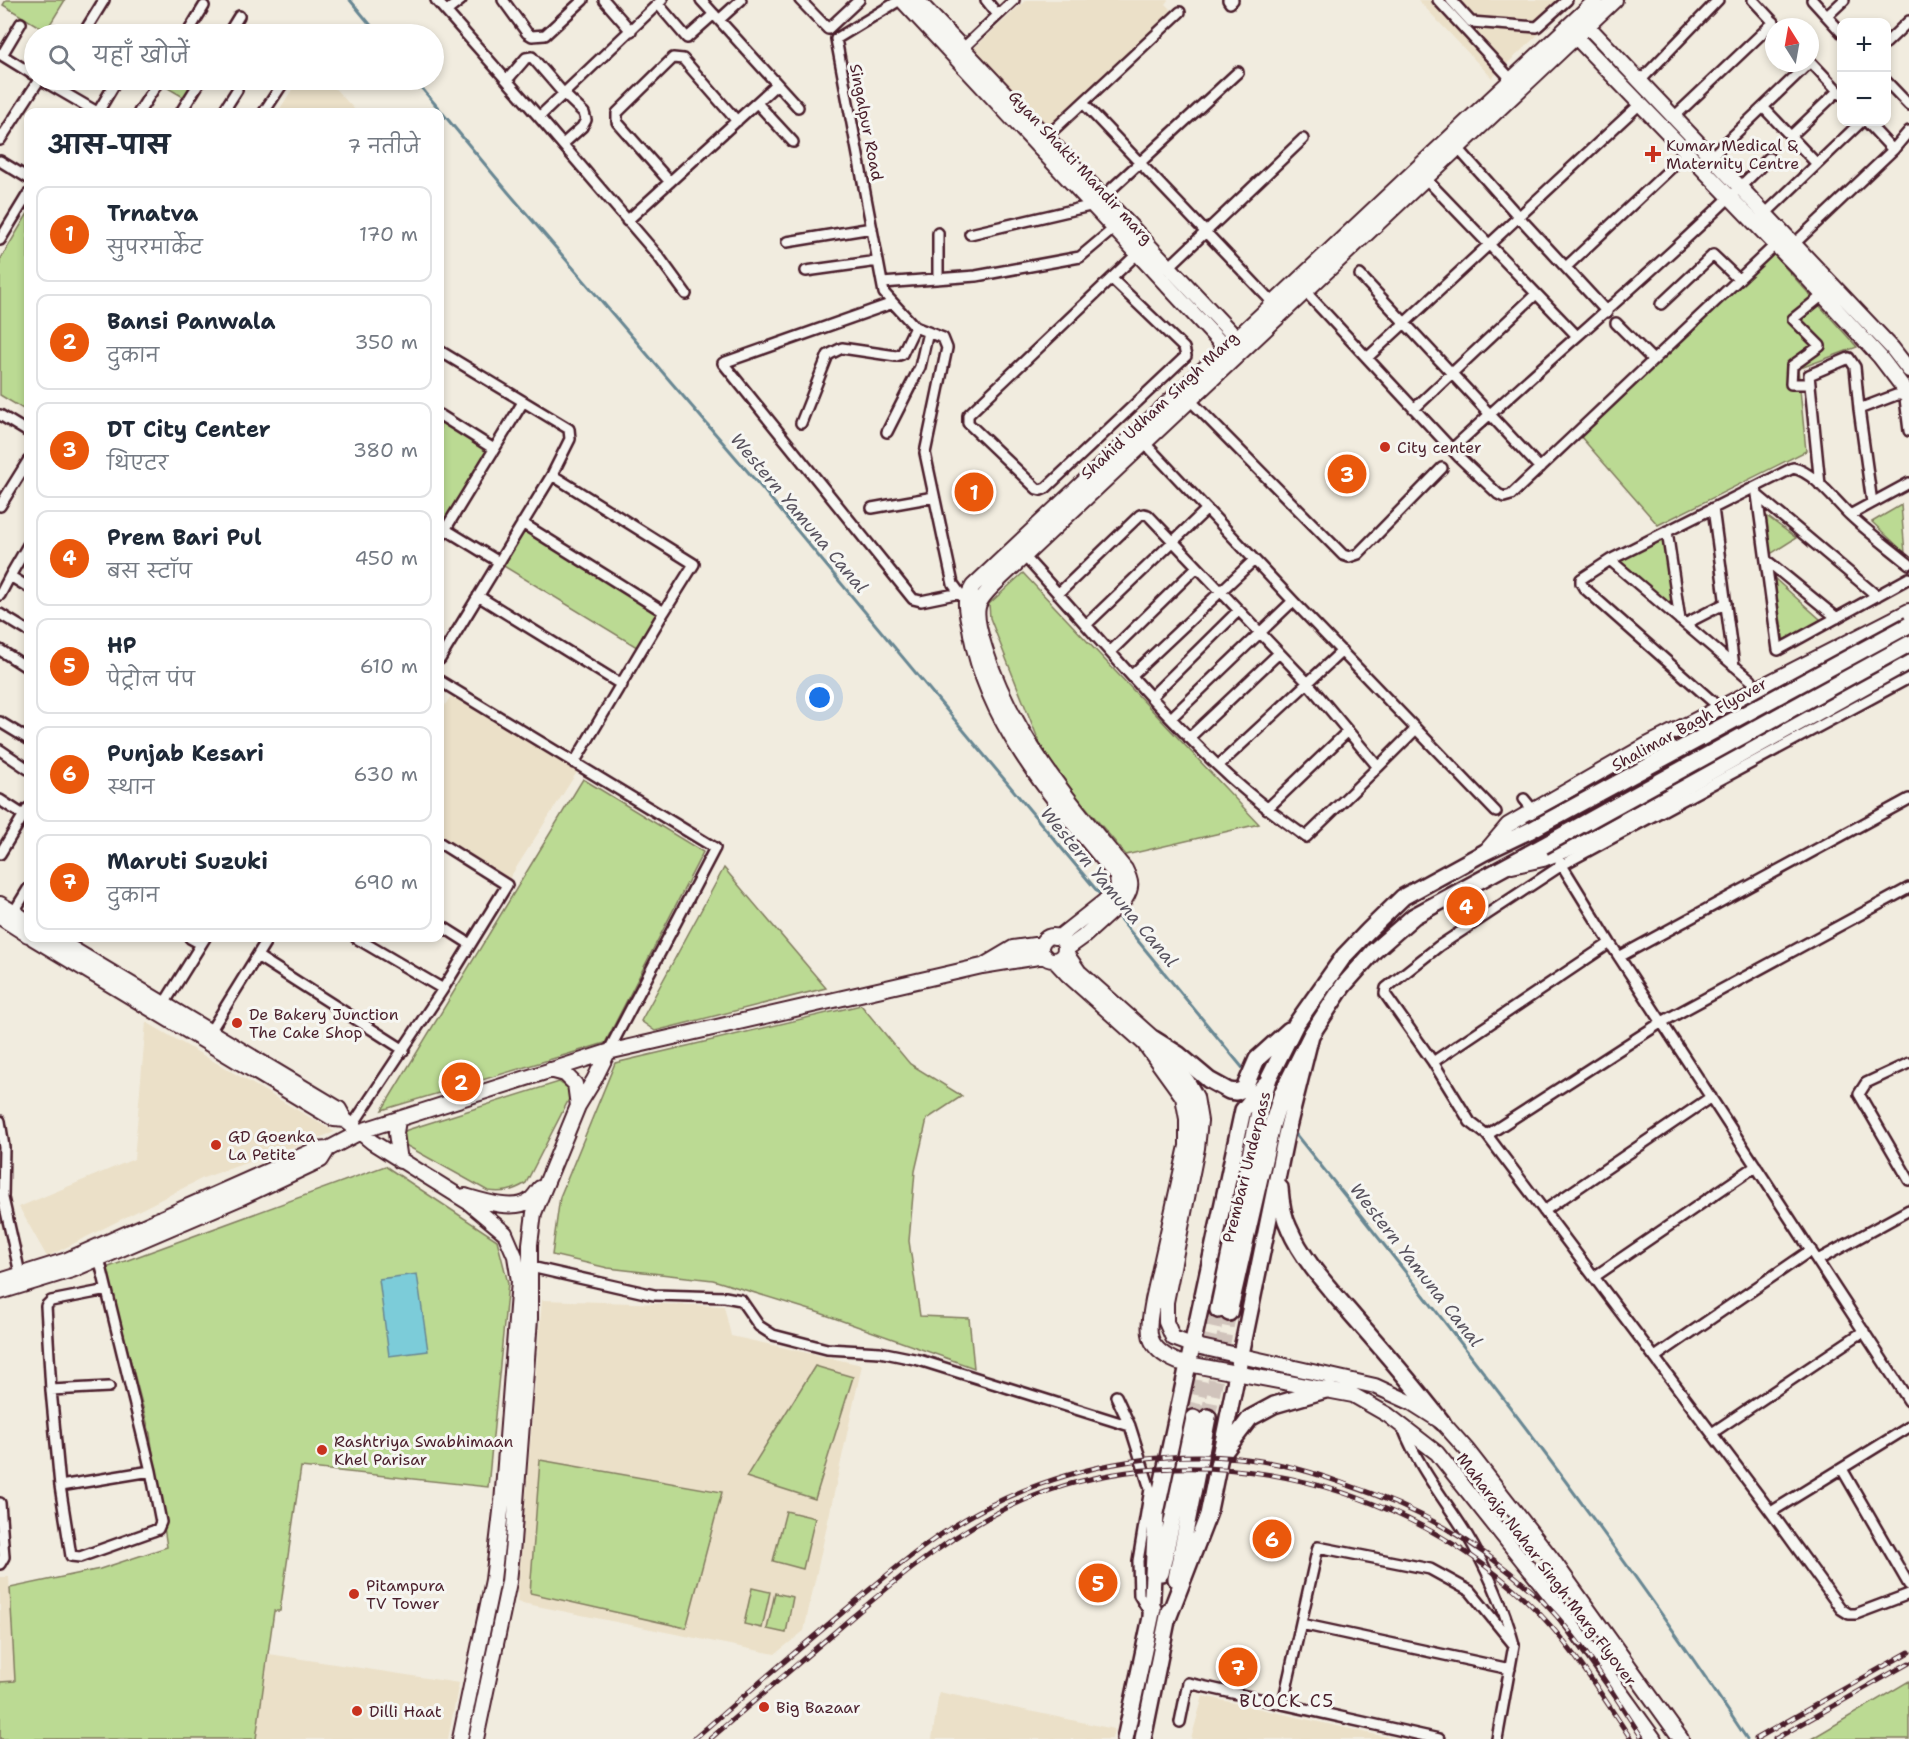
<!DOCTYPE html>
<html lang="hi">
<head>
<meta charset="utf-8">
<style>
	body { margin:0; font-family:"Shantell Sans","Playpen Sans Deva",sans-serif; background:#f6f6f7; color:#1f2937 }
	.controls { position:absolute; right:18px; top:18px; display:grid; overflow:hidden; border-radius:12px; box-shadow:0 3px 9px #0003 }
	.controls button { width:54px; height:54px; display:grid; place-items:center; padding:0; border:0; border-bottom:2px solid #e0e1e3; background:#fff; color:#1f2937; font:30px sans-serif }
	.compass { position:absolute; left:1765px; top:18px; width:54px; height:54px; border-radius:50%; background:#fff; box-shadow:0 3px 9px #0003; rotate:349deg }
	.you { position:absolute; left:820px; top:698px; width:21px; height:21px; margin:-15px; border:4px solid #fff; border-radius:50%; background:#1a73e8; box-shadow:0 0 0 9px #1a73e833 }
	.badge { display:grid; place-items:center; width:39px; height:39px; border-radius:50%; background:#ea580c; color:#fff; font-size:20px; font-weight:700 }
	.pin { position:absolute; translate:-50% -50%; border:3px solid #fff; box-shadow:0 2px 6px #0006 }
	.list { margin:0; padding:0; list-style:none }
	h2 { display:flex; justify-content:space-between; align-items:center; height:78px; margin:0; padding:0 24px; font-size:26px }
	h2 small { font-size:20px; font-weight:400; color:#747a83 }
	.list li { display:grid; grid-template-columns:39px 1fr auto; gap:18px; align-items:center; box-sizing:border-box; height:96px; margin:0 12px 12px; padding:0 12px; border:2px solid #e0e1e3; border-radius:12px }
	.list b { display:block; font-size:22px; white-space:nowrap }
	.list p { margin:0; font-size:20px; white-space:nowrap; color:#747a83 }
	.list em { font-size:20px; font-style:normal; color:#747a83 }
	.icon { flex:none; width:33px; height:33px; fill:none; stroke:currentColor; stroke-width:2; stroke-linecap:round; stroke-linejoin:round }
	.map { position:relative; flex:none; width:1909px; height:1739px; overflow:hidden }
	.search { position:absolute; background:#fff; box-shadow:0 3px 9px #0003; left:24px; top:24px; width:420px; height:66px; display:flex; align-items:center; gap:15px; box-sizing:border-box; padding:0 21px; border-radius:33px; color:#747a83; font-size:22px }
	.panel { position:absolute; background:#fff; box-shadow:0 3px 9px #0003; left:24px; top:108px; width:420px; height:834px; border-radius:12px }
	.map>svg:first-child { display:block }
	.built { fill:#ebe0c8 }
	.green { fill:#bbda93; stroke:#827c5f; stroke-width:1.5 }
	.water { fill:#7cccd9; stroke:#688793; stroke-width:1.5 }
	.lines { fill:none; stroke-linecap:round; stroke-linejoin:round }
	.stream { stroke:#688793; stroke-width:3 }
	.primary-tunnel { stroke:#d0c3bb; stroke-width:15; stroke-dasharray:15 8; stroke-linecap:butt }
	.street-casing { stroke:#4a1f2b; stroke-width:14 }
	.secondary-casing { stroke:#4a1f2b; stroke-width:18 }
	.primary-casing { stroke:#4a1f2b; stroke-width:20 }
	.street { stroke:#f6f6f2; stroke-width:9 }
	.secondary { stroke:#f6f6f2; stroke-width:14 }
	.primary { stroke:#f6f6f2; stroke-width:15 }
	.rail-casing { stroke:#4a1f2b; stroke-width:5 }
	.rail { stroke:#f6f6f2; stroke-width:3; stroke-dasharray:9; stroke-linecap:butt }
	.primary-bridge-casing { stroke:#4a1f2b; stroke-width:20; stroke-linecap:butt }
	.primary-bridge { stroke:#f6f6f2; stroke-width:15 }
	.poi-dot { fill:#c8321e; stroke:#f6f6f2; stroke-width:2 }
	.labels { text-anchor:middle; stroke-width:6; stroke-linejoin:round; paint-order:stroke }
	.street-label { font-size:16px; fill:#4a1f2b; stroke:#f6f6f2 }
	.poi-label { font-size:16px; fill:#4a1f2b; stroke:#f6f6f2; text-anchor:start }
	.water-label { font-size:18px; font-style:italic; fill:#59535f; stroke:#f6f6f2 }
	.neighbourhood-label { font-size:18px; letter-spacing:1.5px; fill:#4a1f2b; stroke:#f6f6f2 }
</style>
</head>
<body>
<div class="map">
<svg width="1909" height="1739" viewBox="0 0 1909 1739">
	<rect width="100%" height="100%" fill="#f1ecdf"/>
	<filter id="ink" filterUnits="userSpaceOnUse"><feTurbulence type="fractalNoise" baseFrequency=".0167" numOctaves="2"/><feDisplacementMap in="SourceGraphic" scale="12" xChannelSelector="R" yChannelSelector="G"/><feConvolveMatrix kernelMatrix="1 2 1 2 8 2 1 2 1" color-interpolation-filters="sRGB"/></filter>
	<g filter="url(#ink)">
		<path class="built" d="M 1026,0 L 1168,0 L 1165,4 L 1173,12 L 1046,130 L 971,51 Z
			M 1418,0 L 1575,0 L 1492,78 Z
			M 298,80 L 327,80 L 357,112 L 278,112 Z
			M 452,694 L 577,772 L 509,879 L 440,835 L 440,713 Z
			M 146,1022 L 335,1132 L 203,1178 L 47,1257 L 19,1207 L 134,1159 Z
			M 542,1300 L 724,1306 L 731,1336 L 862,1365 L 804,1631 L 775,1654 L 517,1602 Z
			M 0,1577 L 9,1577 L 15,1681 L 0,1682 Z
			M 269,1654 L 459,1683 L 448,1739 L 256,1739 Z
			M 939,1692 L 1114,1729 L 1112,1739 L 932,1739 Z
			M 1203,1696 L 1395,1739 L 1191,1739 Z"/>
		<path class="green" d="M 6,0 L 65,0 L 46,31 L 3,5 Z
			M 154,80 L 196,80 L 185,98 Z
			M 28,213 L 28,412 L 0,395 L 0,260 Z
			M 1773,254 L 1857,347 L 1798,369 L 1806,451 L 1658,525 L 1581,437 Z
			M 440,420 L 488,449 L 443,522 L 440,520 Z
			M 1901,505 L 1905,553 L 1872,522 Z
			M 1764,514 L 1796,538 L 1769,555 L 1769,554 Z
			M 524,530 L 661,613 L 640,649 L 502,565 Z
			M 1663,539 L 1673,609 L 1620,561 Z
			M 1023,573 L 1259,824 L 1126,855 L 1075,794 L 1042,749 L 990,618 L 989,604 Z
			M 1774,578 L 1821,620 L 1784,642 Z
			M 583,779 L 703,852 L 605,1043 L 382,1110 Z
			M 724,868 L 826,988 L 655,1031 L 641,1021 Z
			M 861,1005 L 910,1064 L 962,1096 L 927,1119 L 915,1171 L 909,1241 L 920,1316 L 969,1318 L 974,1368 L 820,1313 L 713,1280 L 608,1268 L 552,1255 L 560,1197 L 615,1063 Z
			M 559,1082 L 569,1089 L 570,1097 L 526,1183 C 513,1191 503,1193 488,1191 L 400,1142 L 399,1135 L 407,1130 Z
			M 385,1166 L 497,1240 L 508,1283 L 488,1487 L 301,1467 L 280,1611 L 274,1611 L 256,1739 L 0,1739 L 0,1682 L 15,1681 L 10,1588 L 100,1569 L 167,1547 L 150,1434 L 106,1268 Z
			M 815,1366 L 853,1377 L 815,1499 L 746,1477 Z
			M 540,1460 L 722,1492 L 686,1628 L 530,1593 Z
			M 786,1511 L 815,1518 L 803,1569 L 773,1561 Z
			M 752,1588 L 770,1592 L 762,1628 L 744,1624 Z
			M 775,1593 L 793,1597 L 786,1633 L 767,1629 Z
			M 1909,1681 L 1909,1739 L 1811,1739 Z"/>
		<path class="water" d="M 417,1274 L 428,1351 L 389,1356 L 379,1279 Z"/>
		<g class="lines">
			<path class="stream" d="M 350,0 L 378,34
				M 415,80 L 508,192 L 761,487 L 1103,898
				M 1115,913 L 1246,1072
				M 1293,1131 C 1452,1328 1607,1528 1747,1739"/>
			<path class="primary-tunnel" d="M 1208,1417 L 1229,1313
				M 1194,1418 L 1218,1310"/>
			<g class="street-casing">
				<path id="street" d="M 436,0 L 539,117 L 659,257 L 686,294
					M 503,0 L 527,33 L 532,36 L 545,35 L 583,0
					M 604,0 L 631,31
					M 701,0 L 798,107
					M 800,0 L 828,29 L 859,0
					M 900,0 L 836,39 L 884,293 L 915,327 L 943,338 L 947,348 L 925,453 L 953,584 L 967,603
					M 986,0 L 998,15
					M 1228,0 L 1230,3 L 1233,0
					M 1438,0 L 1511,79
					M 1451,0 L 1471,22 L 1537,27 L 1567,0
					M 1753,0 L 1778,27
					M 1812,0 L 1842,33
					M 658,4 L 687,38 L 714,14
					M 447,11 L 461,0
					M 1827,16 L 1844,0
					M 719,20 L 741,0
					M 153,32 L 157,34
					M 83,34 L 104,0
					M 187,34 L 204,6
					M 228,34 L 239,16
					M 1886,43 L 1909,21
					M 959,52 L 1014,0
					M 0,54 L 34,75
					M 2,55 L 21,23
					M 1810,61 L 1842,95
					M 42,80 L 97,112
					M 507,80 L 526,58 L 532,57 L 563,93 L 584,113 L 586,120 L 582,127 L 563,144
					M 1640,81 L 1718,0
					M 1886,81 L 1909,105
					M 757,103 L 793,142
					M 1083,103 L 1273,303
					M 1763,107 L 1817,164
					M 98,112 L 117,80
					M 139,112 L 155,87
					M 181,112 L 201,80
					M 223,112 L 237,90
					M 264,112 L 285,80
					M 539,117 L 662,0
					M 1674,117 L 1774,22
					M 1791,136 L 1838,91
					M 1046,137 L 1180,12
					M 0,140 L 39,80
					M 1457,147 L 1519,217 L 1607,312
					M 1893,150 L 1909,131
					M 1711,157 L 1809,63
					M 0,161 L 28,178
					M 1425,178 L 1577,336
					M 670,182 L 617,122 L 617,113 L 673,58 L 683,59 L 737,121
					M 1765,214 L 1861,122
					M 627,221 L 777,84
					M 970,234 L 1094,205 L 1238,72
					M 0,240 L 28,194
					M 787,242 L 872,228
					M 1794,244 L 1893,150 L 1867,122
					M 1169,267 L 1303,139
					M 1566,267 L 1687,153
					M 806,271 L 878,261
					M 1360,275 L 1540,468
					M 938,279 L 938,233
					M 1112,279 L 1184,348 L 1186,356 L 1046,488 L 1041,490 L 1037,489 L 968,423 L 968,415 L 1138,253
					M 882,283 L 976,276 L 1080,257 L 1118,225
					M 1303,289 L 1459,457 L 1498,494 L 1504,497 L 1511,495 L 1775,245
					M 893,303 L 723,363 L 913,599 L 921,601 L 960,593
					M 1661,304 L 1713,255 L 1738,279
					M 1616,323 L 1653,360
					M 440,351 L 569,429 L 570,439 L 552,475 L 440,659
					M 1367,358 L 1640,104
					M 1809,384 L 1791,384 L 1792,366 L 1820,346 L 1793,319 L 1823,295
					M 1189,399 L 1343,555 L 1349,557 L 1358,554 L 1442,468
					M 1414,409 L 1535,295
					M 1859,409 L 1896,395 L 1902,395 L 1905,398 L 1909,431
					M 0,415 L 28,432
					M 440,415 L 494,449
					M 801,423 L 828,355 L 842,348 L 896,356 L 902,354 L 915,327
					M 887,432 L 920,367 L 928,332
					M 1141,439 L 1293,601 L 1496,812
					M 1452,449 C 1557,351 1668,261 1769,158
					M 1820,485 L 1809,375 L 1849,358 L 1855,367 L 1859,409 L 1872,503
					M 1756,487 L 1778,650 L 1909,578
					M 1757,495 L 1877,596
					M 0,506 L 28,461
					M 872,508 L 934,497
					M 1713,508 L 1734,666
					M 1850,515 L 1909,483
					M 522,523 L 664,612 L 694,564 L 552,475
					M 440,526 L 499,562
					M 1667,531 L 1680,620
					M 440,538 L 523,402
					M 28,545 L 10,576 L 28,587
					M 1024,556 C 1088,625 1148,699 1217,765 C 1244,791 1275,815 1306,837 L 1378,767 L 1307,682 L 1148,515 L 1144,514 L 1140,515 L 1058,594
					M 1610,560 L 1751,680
					M 1766,560 L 1837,618
					M 0,595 L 10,576
					M 478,596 L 622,685
					M 0,614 L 28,631
					M 1087,624 L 1207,509
					M 1685,624 L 1726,603
					M 0,650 L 28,668
					M 1110,652 L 1197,567
					M 1132,675 L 1254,560
					M 440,681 L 715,848 L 608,1052
					M 1152,696 L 1238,611
					M 1712,701 L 1584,588 L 1581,583 L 1581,579 L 1610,560 L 1793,468 C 1813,471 1836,502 1851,516 C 1869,533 1890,548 1909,564
					M 1171,718 L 1293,601
					M 0,722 L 28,739
					M 1189,738 L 1279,653
					M 0,750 L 28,769
					M 574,763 L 664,612
					M 1218,766 L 1342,651
					M 1378,767 L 1415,730
					M 1524,799 L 1533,810
					M 0,800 L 28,818
					M 1267,809 L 1347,732
					M 0,854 L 28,808
					M 1560,862 L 1610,943 L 1909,1401
					M 1909,888 L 1662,1022 L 1487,1135 L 1771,1512 L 1841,1609 L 1849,1614 L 1856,1614 L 1909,1594
					M 12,915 L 28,889
					M 440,925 L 470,944
					M 190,938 L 201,944
					M 356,938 L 443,989
					M 1610,943 L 1433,1062 L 1385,994 L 1386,988 L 1439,946 L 1562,865 L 1909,678
					M 257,956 L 404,1050
					M 1619,957 L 1909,799
					M 162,1007 L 205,938
					M 208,1035 L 268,938
					M 1433,1062 L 1470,1122 L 1487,1135
					M 1909,1063 L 1866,1083 L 1859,1094 L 1909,1180
					M 0,1121 L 4,1147 L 3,1198 L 21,1278
					M 352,1126 L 443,989 L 507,885 L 440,843
					M 1544,1211 L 1711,1097
					M 99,1258 L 151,1471 L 161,1522 L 158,1529 L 153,1531 L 80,1557 L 71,1556 L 60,1486 L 151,1471
					M 1818,1260 L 1909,1210
					M 531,1267 L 654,1295 L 725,1297 L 741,1300 L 759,1326 L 773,1335 L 827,1349 L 880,1352 L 919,1360 L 1130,1426
					M 1594,1277 L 1756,1166
					M 1655,1357 L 1811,1250
					M 51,1390 L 109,1387
					M 1116,1396 L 1130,1426 L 1150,1489 L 1138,1561 L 1139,1595 L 1149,1612
					M 1403,1428 C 1418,1467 1445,1500 1467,1535 C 1485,1565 1504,1607 1513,1641
					M 1712,1433 L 1864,1331
					M 1842,1469 L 1909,1585
					M 60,1486 L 51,1390 L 46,1306 L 51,1301 L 107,1290
					M 0,1503 L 4,1557 L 0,1564
					M 1771,1512 L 1909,1427
					M 1301,1624 L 1510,1669
					M 1283,1703 L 1318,1547 L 1430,1569 L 1470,1591 L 1514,1645 L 1497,1739
					M 1180,1722 L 1188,1683 L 1439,1739"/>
			</g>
			<g class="secondary-casing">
				<path id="secondary" d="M 902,0 L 1230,353
					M 917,0 L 1241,343
					M 1582,20 L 1892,348 L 1909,370
					M 1569,30 L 1799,269 L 1880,357 L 1909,395
					M 1486,851 L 1508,825 L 1645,746 L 1909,611
					M 1512,866 L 1543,859 L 1585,842 L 1909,662
					M 0,904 L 28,921
					M 0,917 L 28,935
					M1041 948a12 12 0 1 1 24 0a12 12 0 1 1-24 0Z
					M 1054,937 L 1059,937 L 1116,892 L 1118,886 L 1117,876 C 1058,805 988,728 971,634 C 970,625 965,612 966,602 C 966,597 971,590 973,586 L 1596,0
					M 33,938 L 334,1119 L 345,1120
					M 54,938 L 339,1109 L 345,1120 L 372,1142 L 468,1202 L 505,1233 L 515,1256 L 519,1281 L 502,1503 L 493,1580 L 460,1739
					M 1065,950 L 1083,937 L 1125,899 C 1133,887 1131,881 1125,869 C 1070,803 1013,735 986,652 C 982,639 975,620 978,607 C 980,597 993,586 1000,579 L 1615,0
					M 1065,952 L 1079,972 L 1154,1039 L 1187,1081 L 1196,1097 L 1200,1121 L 1197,1148 L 1166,1302 L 1166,1322 L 1173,1338 L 1192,1345 L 1375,1386 L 1412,1403 L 1442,1422 L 1467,1450 L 1552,1559 L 1681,1739
					M 1054,960 L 1067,974 L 1144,1043 L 1183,1097 L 1187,1119 L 1187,1146 L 1153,1300 C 1147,1333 1145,1348 1178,1362 L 1353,1395 L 1388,1415 L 1437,1453 L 1551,1596 L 1654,1739
					M 986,964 L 1013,948 L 1042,944
					M 550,1070 L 565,1074 L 575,1084 L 578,1106
					M 398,1120 L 396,1133 L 400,1161
					M 465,1196 C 482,1201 515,1212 530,1200 C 534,1197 537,1192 540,1188
					M 0,1281 L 67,1260 L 315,1150 L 328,1149 L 364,1130 L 608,1052 L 982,966 L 1045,956
					M 0,1292 L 72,1270 L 240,1198 L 321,1160 L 328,1149
					M 476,1739 L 509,1582 L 513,1542 L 530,1319 L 530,1244 L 534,1213 L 578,1106 L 594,1080 L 608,1052"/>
			</g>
			<g class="primary-casing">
				<path id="primary" d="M 1154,1039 L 1178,1054 L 1209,1080 L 1229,1091 L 1236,1092 L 1244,1089 L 1257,1059 L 1289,1030
					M 1280,1188 C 1281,1202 1283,1216 1289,1228 C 1303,1261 1331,1290 1354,1317 C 1384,1351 1414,1386 1442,1422
					M 1218,1310 L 1260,1107 L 1269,1078 L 1296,1024 L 1344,956 L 1368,931 L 1403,897 L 1485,852 L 1531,830
					M 1229,1313 L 1272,1125 L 1282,1093 L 1311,1035 L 1343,986 L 1374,951 L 1414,916 L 1543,846
					M 1225,1451 L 1250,1418 L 1274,1405 L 1329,1389
					M 1161,1573 L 1194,1418
					M 1176,1579 L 1208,1417
					M 1151,1617 L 1156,1513 L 1243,1110 L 1264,1085
					M 1167,1621 L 1208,1515 L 1286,1135 L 1311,1035
					M 1125,1739 L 1153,1608
					M 1143,1739 L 1169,1611"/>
			</g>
			<use href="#street" class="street"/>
			<use href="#secondary" class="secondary"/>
			<use href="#primary" class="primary"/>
			<g class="rail-casing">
				<path id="rail" d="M 694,1739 C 743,1696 793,1654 843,1612 C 888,1574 934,1534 987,1507 C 1075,1463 1181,1444 1278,1464 C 1301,1469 1323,1476 1345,1484 C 1418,1508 1475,1540 1533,1592 C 1578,1633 1609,1688 1643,1739
					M 710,1739 C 756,1699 803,1659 850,1619 C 894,1582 938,1545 989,1517 C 1161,1424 1387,1469 1527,1601 C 1569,1641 1599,1691 1631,1739
					M 1756,1739 L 1909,1652
					M 1775,1739 L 1909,1663"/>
			</g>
			<use href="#rail" class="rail"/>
			<g class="primary-bridge-casing">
				<path id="primary-bridge" d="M 1531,830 L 1909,625
					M 1543,846 L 1909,644"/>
			</g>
			<use href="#primary-bridge" class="primary-bridge"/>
		</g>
	</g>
	<g class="poi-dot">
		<path d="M1650 145h6v6h6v6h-6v6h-6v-6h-6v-6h6z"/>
		<circle cx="1385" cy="447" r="6"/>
		<circle cx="237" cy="1023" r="6"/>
		<circle cx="216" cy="1145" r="6"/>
		<circle cx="322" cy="1450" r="6"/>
		<circle cx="354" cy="1594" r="6"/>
		<circle cx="764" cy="1707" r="6"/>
		<circle cx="357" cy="1711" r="6"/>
	</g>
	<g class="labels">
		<g class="street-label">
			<text transform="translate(867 122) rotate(79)" y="6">Singalpur Road</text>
			<text transform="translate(1081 167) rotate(47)" y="6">Gyan Shakti Mandir marg</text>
			<text transform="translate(1159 405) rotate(-43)" y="6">Shahid Udham Singh Marg</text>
			<text transform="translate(1689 724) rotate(-29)" y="6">Shalimar Bagh Flyover</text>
			<text transform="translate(1246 1167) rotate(-76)" y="6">Prembari Underpass</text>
			<text transform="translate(1547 1569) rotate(53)" y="6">Maharaja Nahar Singh Marg Flyover</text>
		</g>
		<g class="poi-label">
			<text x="1666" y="151">Kumar Medical &amp;<tspan x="1666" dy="18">Maternity Centre</tspan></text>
			<text x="1397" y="453">City center</text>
			<text x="249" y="1020">De Bakery Junction<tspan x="249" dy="18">The Cake Shop</tspan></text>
			<text x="228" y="1142">GD Goenka<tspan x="228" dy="18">La Petite</tspan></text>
			<text x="334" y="1447">Rashtriya Swabhimaan<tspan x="334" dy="18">Khel Parisar</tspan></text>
			<text x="366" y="1591">Pitampura<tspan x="366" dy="18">TV Tower</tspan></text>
			<text x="776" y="1713">Big Bazaar</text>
			<text x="369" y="1717">Dilli Haat</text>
		</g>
		<g class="water-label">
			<text transform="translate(799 513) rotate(50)" y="6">Western Yamuna Canal</text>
			<text transform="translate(1109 887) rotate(50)" y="6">Western Yamuna Canal</text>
			<text transform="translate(1416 1265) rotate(52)" y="6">Western Yamuna Canal</text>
		</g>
		<g class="neighbourhood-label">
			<text x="1287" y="1707">BLOCK C5</text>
		</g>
	</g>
</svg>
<div class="controls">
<button>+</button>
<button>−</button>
</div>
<svg class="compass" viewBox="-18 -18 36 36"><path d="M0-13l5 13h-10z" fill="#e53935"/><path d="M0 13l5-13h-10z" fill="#747a83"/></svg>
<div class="you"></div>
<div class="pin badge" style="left:974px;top:492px">1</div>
<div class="pin badge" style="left:461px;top:1082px">2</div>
<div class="pin badge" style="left:1347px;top:474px">3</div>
<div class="pin badge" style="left:1466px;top:906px">4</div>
<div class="pin badge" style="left:1098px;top:1583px">5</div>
<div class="pin badge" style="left:1272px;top:1539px">6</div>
<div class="pin badge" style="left:1238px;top:1667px">7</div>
<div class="search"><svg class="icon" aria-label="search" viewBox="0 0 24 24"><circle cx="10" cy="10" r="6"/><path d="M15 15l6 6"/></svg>यहाँ खोजें</div>
<section class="panel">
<h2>आस-पास<small>7 नतीजे</small></h2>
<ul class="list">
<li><span class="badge">1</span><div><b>Trnatva</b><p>सुपरमार्केट</p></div><em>170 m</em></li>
<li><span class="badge">2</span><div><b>Bansi Panwala</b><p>दुकान</p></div><em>350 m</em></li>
<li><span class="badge">3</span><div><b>DT City Center</b><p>थिएटर</p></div><em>380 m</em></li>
<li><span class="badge">4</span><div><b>Prem Bari Pul</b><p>बस स्टॉप</p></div><em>450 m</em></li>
<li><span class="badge">5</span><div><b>HP</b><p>पेट्रोल पंप</p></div><em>610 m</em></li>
<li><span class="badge">6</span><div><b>Punjab Kesari</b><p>स्थान</p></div><em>630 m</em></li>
<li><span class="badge">7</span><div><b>Maruti Suzuki</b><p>दुकान</p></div><em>690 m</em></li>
</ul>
</section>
</div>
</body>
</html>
